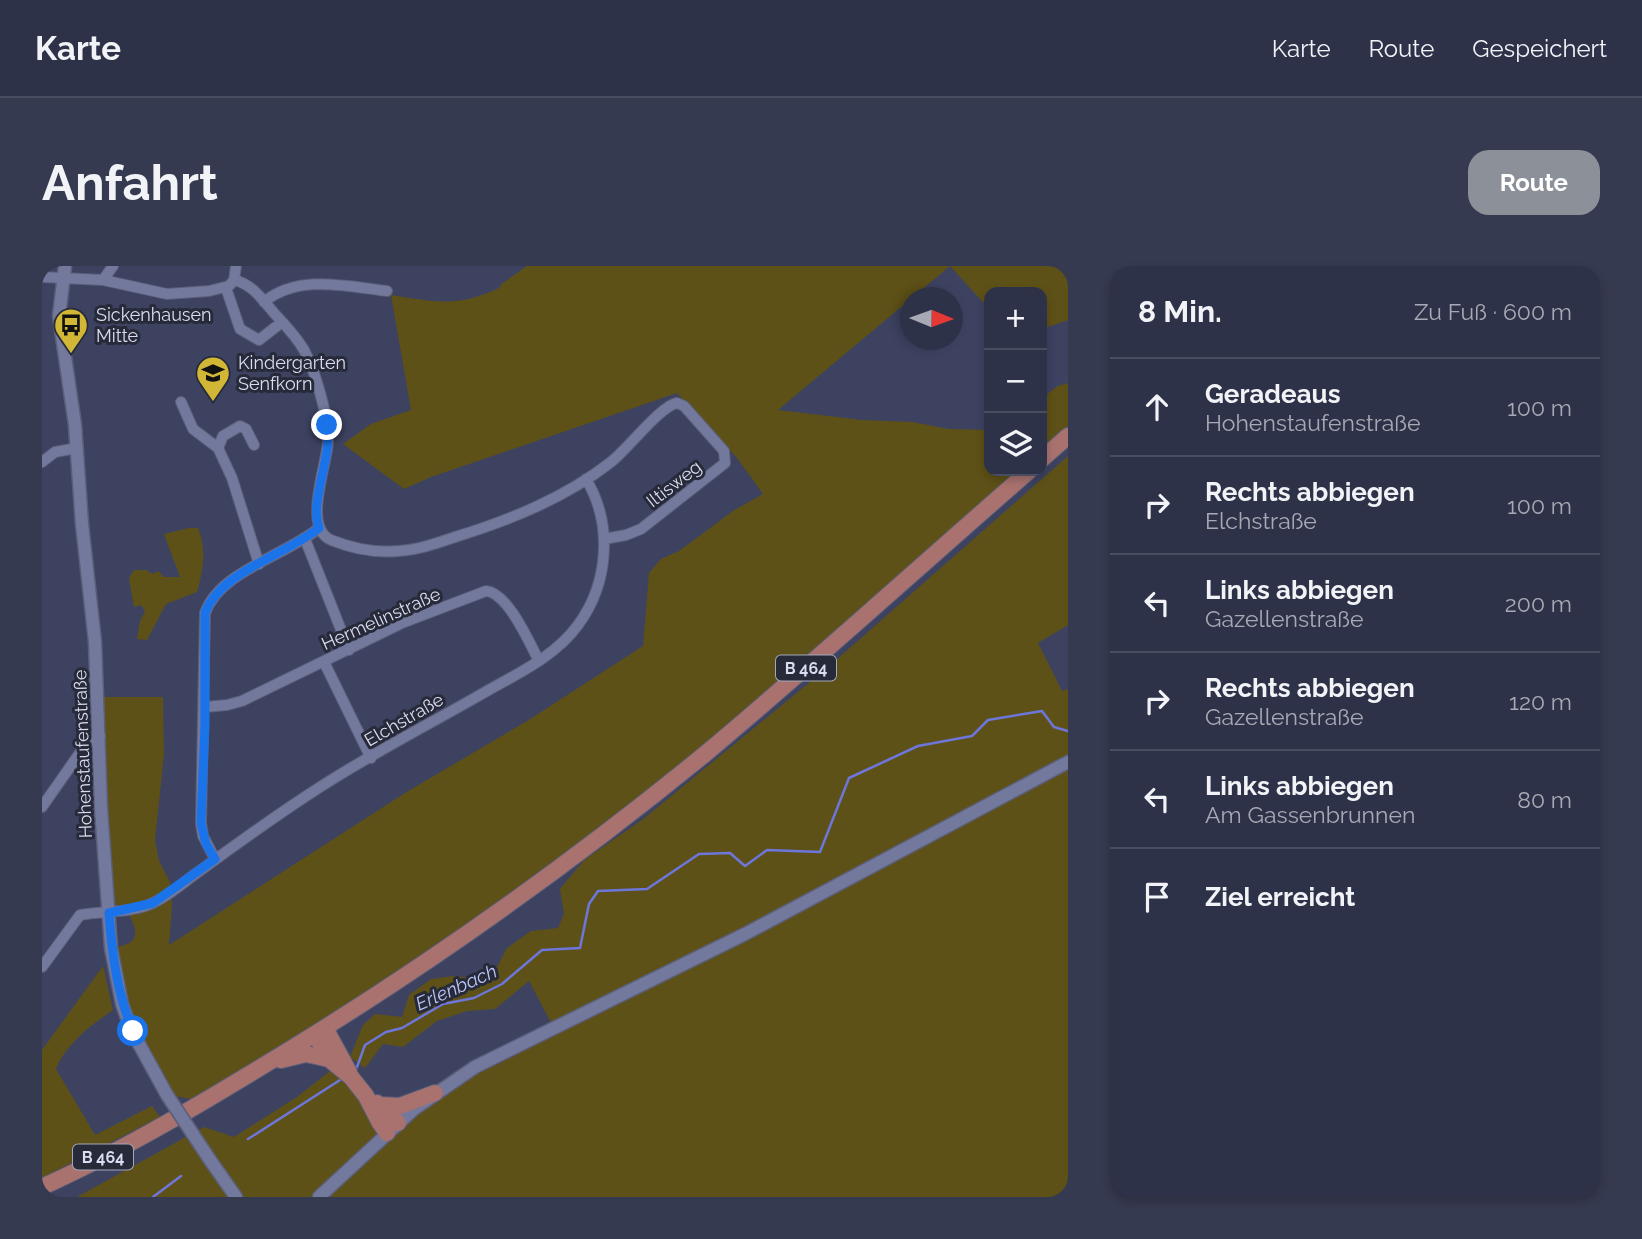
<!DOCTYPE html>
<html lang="de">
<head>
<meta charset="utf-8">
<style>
	body { margin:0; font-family:Raleway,sans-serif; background:#363a50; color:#f1f3f6 }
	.controls { position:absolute; right:21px; top:21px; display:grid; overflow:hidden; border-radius:14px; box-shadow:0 4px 10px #0003 }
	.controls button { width:63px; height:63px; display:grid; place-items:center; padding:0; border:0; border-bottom:2px solid #494d61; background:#2e3249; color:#f1f3f6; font:35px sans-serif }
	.compass { position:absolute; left:858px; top:21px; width:63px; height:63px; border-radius:50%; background:#2e3249; box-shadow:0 4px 10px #0003; rotate:91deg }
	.stop { position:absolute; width:21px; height:21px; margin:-16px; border:5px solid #1a73e8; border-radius:50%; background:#fff }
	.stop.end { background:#1a73e8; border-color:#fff; box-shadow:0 2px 7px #0008 }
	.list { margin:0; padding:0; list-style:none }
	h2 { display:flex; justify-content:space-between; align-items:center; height:91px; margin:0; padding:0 28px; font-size:30px }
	h2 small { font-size:23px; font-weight:400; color:#a7aab4 }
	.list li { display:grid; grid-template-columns:46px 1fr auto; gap:21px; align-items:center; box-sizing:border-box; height:98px; padding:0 28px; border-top:2px solid #494d61 }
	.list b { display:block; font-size:26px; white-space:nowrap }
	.list p { margin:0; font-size:23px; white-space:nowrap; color:#a7aab4 }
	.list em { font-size:23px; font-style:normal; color:#a7aab4 }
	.icon { flex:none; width:38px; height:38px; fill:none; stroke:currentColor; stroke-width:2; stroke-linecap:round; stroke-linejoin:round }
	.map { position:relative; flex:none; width:1026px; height:931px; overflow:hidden; border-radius:21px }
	header { display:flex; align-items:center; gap:42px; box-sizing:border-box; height:98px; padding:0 35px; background:#2e3249; border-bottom:2px solid #494d61 }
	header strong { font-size:33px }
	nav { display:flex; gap:38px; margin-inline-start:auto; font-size:24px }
	.intro { display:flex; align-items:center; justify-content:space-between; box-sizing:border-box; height:168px; padding:0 42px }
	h1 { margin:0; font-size:49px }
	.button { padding:18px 32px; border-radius:21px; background:#8c9099; color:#fff; font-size:24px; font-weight:700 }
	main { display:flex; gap:42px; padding:0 42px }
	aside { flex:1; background:#2e3249; border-radius:21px; box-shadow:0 4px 10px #0003 }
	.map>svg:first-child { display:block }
	.green { fill:#5e5117 }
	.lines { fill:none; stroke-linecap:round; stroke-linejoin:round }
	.stream { stroke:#6d76db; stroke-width:2.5 }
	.minor-casing { stroke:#5b5e79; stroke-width:12 }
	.tertiary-casing { stroke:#5b5e79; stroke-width:15 }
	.primary-casing { stroke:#5b5e79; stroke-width:18 }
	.minor { stroke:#73799c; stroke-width:10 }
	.tertiary { stroke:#73799c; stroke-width:12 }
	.primary { stroke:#a9726f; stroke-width:16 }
	.tertiary-bridge-casing { stroke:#5b5e79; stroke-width:15; stroke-linecap:butt }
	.tertiary-bridge { stroke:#73799c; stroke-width:12 }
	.route { stroke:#1a73e8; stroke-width:9 }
	.labels { text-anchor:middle; stroke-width:6; stroke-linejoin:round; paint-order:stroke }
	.shield { fill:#272a38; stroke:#a4a7ba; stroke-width:2 }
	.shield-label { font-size:16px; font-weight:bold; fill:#daddf1 }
	.poi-label { font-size:18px; fill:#daddf1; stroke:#272a38; text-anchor:start }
	.street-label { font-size:18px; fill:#daddf1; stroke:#272a38 }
	.water-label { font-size:19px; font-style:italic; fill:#bcc5f9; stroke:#272a38 }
</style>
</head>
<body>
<header>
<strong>Karte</strong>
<nav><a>Karte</a><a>Route</a><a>Gespeichert</a></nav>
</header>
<div class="intro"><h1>Anfahrt</h1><a class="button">Route</a></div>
<main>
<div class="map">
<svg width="1026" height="931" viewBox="0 0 1026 931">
	<rect width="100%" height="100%" fill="#3d4261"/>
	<path class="green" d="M 485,0 L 1026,0 L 1026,54 L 1000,63 L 1000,26 L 947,26 L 947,43 L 908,0 L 736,144 L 820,154 L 870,156 L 907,163 L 947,164 L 947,205 L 974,205 L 869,300 L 823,351 L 489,622 L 162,835 L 125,829 L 97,778 L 69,682 C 99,678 97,668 85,644 L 67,647 L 59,542 L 62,431 L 121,431 L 122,488 L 113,574 L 117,595 L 128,616 L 130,639 L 127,679 L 363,527 L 485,455 L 601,380 L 607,307 L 619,293 L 637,285 L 691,245 L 721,228 L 695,192 L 635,127 L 389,211 L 362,223 L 301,178 L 329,158 L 369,144 L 349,29 C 393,36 417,42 459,21 L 458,19 Z
		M 1026,117 L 1026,160 L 1000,182 L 1000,132 L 1016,120 Z
		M 1026,190 L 1026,359 L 996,377 L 1020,425 L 1026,423 L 1026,931 L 35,931 L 162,861 L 192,871 L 255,831 L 298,797 L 338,857 C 396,826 456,799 515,768 L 487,715 L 453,743 L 425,745 L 395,755 L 361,781 L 341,778 L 323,802 L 308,791 L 321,759 L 333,748 L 360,751 L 367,729 L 389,713 L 411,710 L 433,712 L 455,701 L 465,682 L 489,665 L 516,662 L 522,648 L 518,623 L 542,594 L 600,554 L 785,402 Z
		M 147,262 L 156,262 C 165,283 161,305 155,326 L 124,338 L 105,374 L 95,373 L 98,355 L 103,345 L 99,339 L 92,341 L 87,312 L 92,304 L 104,304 L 111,308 L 116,305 L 122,311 L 138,311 L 122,268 Z
		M 61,700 L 71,744 C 49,759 24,778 14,803 L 53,869 L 110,840 L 118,851 L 0,912 L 0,784 Z"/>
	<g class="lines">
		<path class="stream" d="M 315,801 L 323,779 L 344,766 L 360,762 L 401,738 L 432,732 L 460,718 L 500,684 L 538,682 L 547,638 L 556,625 L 605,623 L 657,588 L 688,587 L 703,600 L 725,584 L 778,586 L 807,512 L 876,480 L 930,470 L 946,454 L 1000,445 L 1012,461 L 1026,465
			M 206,873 L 298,814
			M 111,931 L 139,910"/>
		<g class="minor-casing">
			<path id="minor" d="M 0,11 L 61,14 L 125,28 L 167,25 L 187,20 L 192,14 L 194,0
				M 61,14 L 71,0
				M 192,14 C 210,18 220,33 232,47 C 242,58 254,70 262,84 C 273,104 287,152 286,175 C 285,200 260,261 289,274 C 309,282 334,287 356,285 C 376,284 395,277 413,271 C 468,254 523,232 569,196 C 586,183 618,140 635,137 L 642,140 L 682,185 L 683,197 L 599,263 L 584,269 L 562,273
				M 184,22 L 198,63 L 217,74 L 240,56
				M 222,36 C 256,8 304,20 345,25
				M 139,136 L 151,163 L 176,182 L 190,212 L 217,298
				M 176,182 L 181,170 L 198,160 L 204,163 L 212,179
				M 0,196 L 13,186 L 35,182
				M 263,273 L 307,384
				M 282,396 L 329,492
				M 163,441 L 185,439 L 200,435 L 360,357 L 444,325 C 466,327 487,376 497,395
				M 0,541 L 42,481 L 49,474 L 58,470
				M 173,593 L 161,570 L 159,557 L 163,347 C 178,305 243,290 277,262
				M 0,701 L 38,649 C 62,644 87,648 111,637 C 128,629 143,615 159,604 C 196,577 233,550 272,525 C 325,490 382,461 438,429 C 472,409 512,392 536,359 C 567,317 571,258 544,213"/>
		</g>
		<g class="tertiary-casing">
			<path id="tertiary" d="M 23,0 L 17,50 L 33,159 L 40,258 L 53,376 L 59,542 L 69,682 L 80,738 L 85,752 L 97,778 L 125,829
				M 168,894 L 194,931
				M 277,931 L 372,843 L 433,801 L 703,668 L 1026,496"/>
		</g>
		<g class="primary-casing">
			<path id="primary" d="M 1000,193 L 1026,170
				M 283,762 L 307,806
				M 273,768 L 287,793 L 309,811 L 324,830 L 338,857 L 345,867
				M 239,794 L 264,788 L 287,793
				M 335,837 L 356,857
				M 337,839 L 358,840 L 393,827
				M 0,921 C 86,882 167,833 247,784 C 392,695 531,596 663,488 C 773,396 879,299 987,205"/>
		</g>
		<use href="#minor" class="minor"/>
		<use href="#tertiary" class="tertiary"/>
		<use href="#primary" class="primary"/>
		<g class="tertiary-bridge-casing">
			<path id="tertiary-bridge" d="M 125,829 L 168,894"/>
		</g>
		<use href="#tertiary-bridge" class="tertiary-bridge"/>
	</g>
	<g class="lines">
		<path class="route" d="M 91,765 C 75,727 70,688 67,647 L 111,637 L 173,593 L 164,578 L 159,557 L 163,460 L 163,347 C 178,306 243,289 277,262 C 267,234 291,192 285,159"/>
	</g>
	<defs>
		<g id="bus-pin" transform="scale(1.75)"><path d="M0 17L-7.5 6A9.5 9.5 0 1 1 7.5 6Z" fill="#d2b736" stroke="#272a38"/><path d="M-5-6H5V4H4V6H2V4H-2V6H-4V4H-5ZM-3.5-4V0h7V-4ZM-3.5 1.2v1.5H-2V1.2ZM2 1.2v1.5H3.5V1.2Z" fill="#111"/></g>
		<g id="school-pin" transform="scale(1.75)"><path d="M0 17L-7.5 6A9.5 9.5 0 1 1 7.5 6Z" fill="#d2b736" stroke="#272a38"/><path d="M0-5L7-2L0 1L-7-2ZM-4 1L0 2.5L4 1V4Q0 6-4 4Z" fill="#111"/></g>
	</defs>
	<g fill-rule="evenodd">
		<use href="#bus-pin" x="29" y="59"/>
		<use href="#school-pin" x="171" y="107"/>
	</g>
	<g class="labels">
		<g class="shield">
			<rect x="734" y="389.5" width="60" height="25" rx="5"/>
			<rect x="31" y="878.5" width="60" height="25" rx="5"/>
		</g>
		<g class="shield-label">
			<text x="764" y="408">B 464</text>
			<text x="61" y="897">B 464</text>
		</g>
		<g class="poi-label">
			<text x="54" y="55">Sickenhausen<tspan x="54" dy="21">Mitte</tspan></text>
			<text x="196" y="103">Kindergarten<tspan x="196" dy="21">Senfkorn</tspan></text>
		</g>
		<g class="street-label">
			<text transform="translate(632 218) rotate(-38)" y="6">Iltisweg</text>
			<text transform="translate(339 353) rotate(-24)" y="6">Hermelinstraße</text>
			<text transform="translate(362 454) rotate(-30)" y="6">Elchstraße</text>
			<text transform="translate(41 488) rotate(-92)" y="6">Hohenstaufenstraße</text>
		</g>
		<g class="water-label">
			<text transform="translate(414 721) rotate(-24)" y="7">Erlenbach</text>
		</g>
	</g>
</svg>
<div class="controls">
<button>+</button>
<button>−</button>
<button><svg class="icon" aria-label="layers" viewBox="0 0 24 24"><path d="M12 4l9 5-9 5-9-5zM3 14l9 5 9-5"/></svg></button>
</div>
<svg class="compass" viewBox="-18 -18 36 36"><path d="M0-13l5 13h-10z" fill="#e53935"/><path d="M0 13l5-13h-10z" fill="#a7aab4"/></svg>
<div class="stop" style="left:91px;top:765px"></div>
<div class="stop end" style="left:285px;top:159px"></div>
</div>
<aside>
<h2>8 Min.<small>Zu Fuß · 600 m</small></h2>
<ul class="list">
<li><svg class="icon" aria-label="ahead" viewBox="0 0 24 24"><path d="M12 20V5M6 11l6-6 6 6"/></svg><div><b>Geradeaus</b><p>Hohenstaufenstraße</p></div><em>100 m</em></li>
<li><svg class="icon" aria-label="right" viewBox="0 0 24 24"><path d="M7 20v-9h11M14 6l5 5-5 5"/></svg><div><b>Rechts abbiegen</b><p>Elchstraße</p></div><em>100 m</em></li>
<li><svg class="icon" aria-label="left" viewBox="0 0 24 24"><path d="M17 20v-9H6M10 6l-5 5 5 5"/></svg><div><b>Links abbiegen</b><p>Gazellenstraße</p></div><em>200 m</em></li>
<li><svg class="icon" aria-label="right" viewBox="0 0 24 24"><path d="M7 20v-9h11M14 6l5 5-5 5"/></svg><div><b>Rechts abbiegen</b><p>Gazellenstraße</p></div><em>120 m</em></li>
<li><svg class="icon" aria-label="left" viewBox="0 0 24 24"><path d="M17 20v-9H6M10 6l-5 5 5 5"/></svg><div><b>Links abbiegen</b><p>Am Gassenbrunnen</p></div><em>80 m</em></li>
<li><svg class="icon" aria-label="arrive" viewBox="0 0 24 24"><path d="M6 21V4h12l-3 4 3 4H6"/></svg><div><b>Ziel erreicht</b></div></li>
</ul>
</aside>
</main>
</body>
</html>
